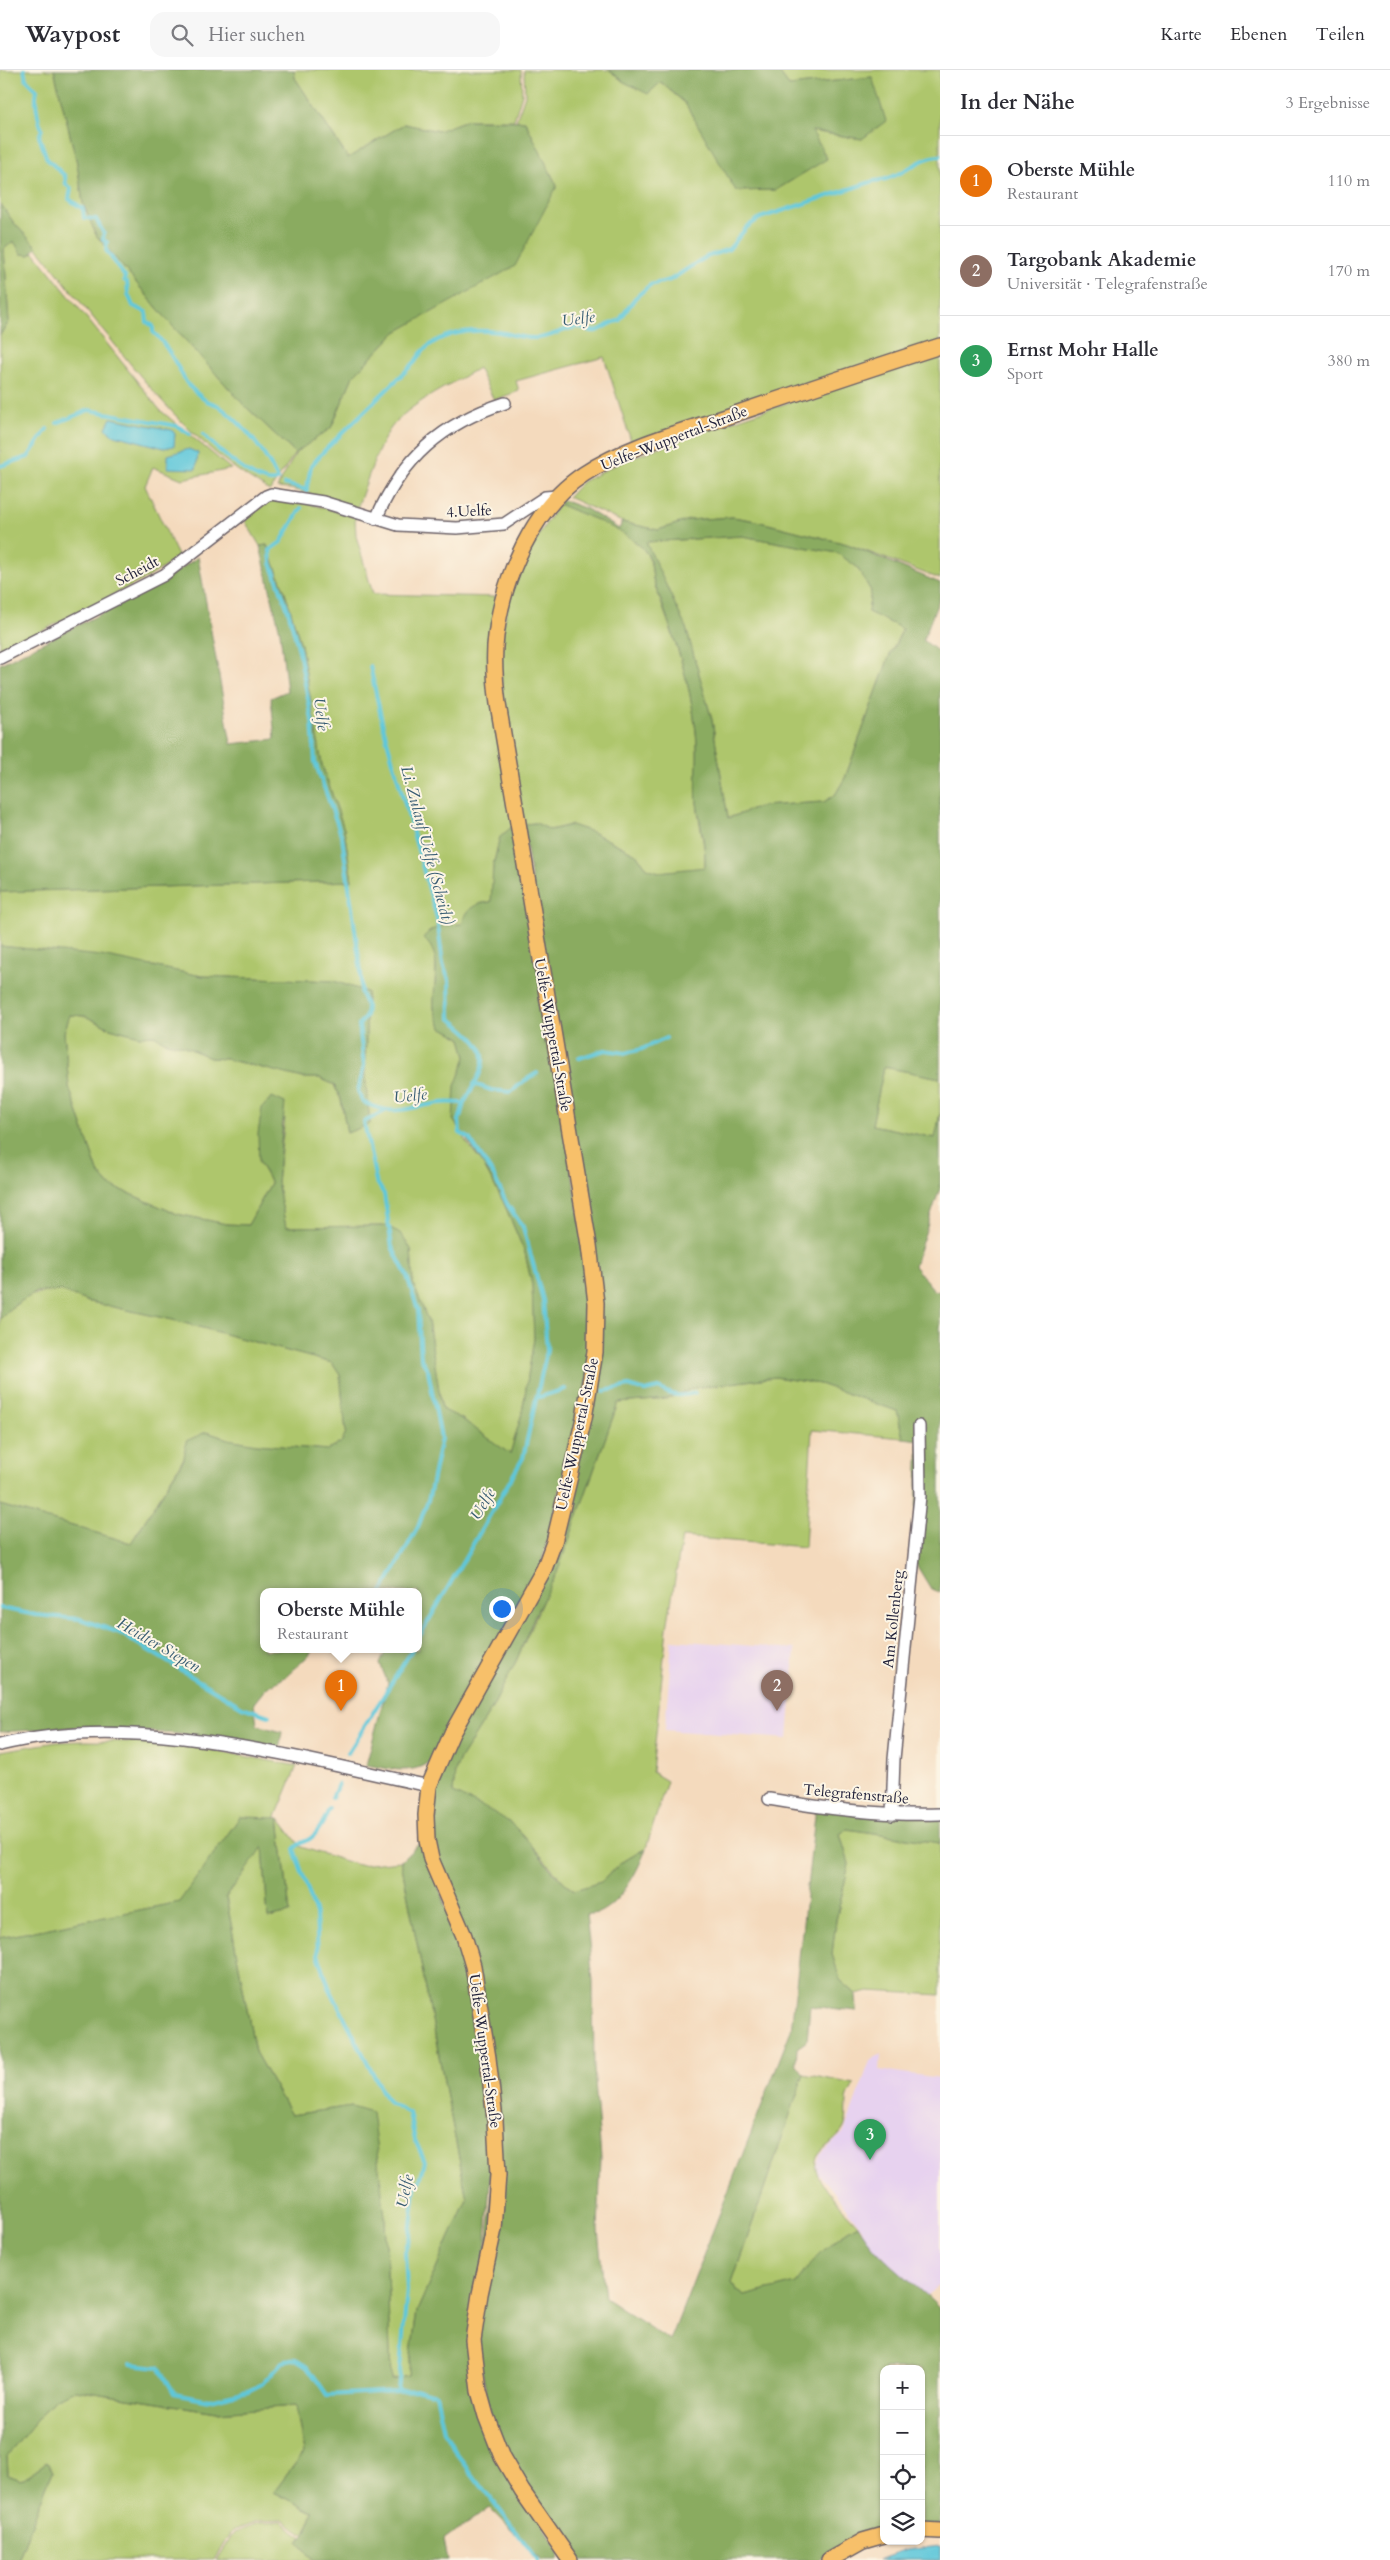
<!DOCTYPE html>
<html lang="de">
<head>
<meta charset="utf-8">
<style>
	body { margin:0; font-family:Cardo,serif; background:#f7f7f7; color:#2b2b33 }
	.controls { position:absolute; right:15px; bottom:15px; display:grid; overflow:hidden; border-radius:10px; box-shadow:0 1px 4px #0004 }
	.controls button { width:45px; height:45px; display:grid; place-items:center; padding:0; border:0; border-bottom:1px solid #e1e1e2; background:#fff; color:#2b2b33; font:25px sans-serif }
	.you { position:absolute; left:501px; top:1538px; width:18px; height:18px; margin:-12px; border:4px solid #fff; border-radius:50%; background:#1a73e8; box-shadow:0 0 0 8px #1a73e833 }
	.badge { display:grid; place-items:center; width:32px; height:32px; border-radius:50%; background:#db2777; color:#fff; font-size:16px; font-weight:700 }
	.pin { position:absolute; translate:-50% -41px; filter:drop-shadow(0 1px 2px #0008) }
	.pin::after { content:''; position:absolute; top:26px; width:18px; height:15px; background:inherit; clip-path:polygon(0 0,100% 0,50% 100%) }
	.popup { position:absolute; left:260px; top:1518px; width:162px; height:65px; box-sizing:border-box; display:grid; place-content:center; border-radius:10px; background:#fff; filter:drop-shadow(0 1px 4px #0005); font-size:16px; white-space:nowrap; color:#7c7c81 }
	.popup b { font-size:19px; color:#2b2b33 }
	.popup::after { content:''; position:absolute; left:50%; top:100%; margin-left:-10px; border:10px solid transparent; border-top-color:#fff }
	.list { margin:0; padding:0; list-style:none }
	h2 { display:flex; justify-content:space-between; align-items:center; height:65px; margin:0; padding:0 20px; font-size:21px }
	h2 small { font-size:16px; font-weight:400; color:#7c7c81 }
	.list li { display:grid; grid-template-columns:32px 1fr auto; gap:15px; align-items:center; box-sizing:border-box; height:90px; padding:0 20px; border-top:1px solid #e1e1e2 }
	.list b { display:block; font-size:19px; white-space:nowrap }
	.list p { margin:0; font-size:16px; white-space:nowrap; color:#7c7c81 }
	.list em { font-size:16px; font-style:normal; color:#7c7c81 }
	.icon { flex:none; width:28px; height:28px; fill:none; stroke:currentColor; stroke-width:2; stroke-linecap:round; stroke-linejoin:round }
	.map { position:relative; flex:none; width:940px; height:2490px; overflow:hidden }
	header { display:flex; align-items:center; gap:30px; box-sizing:border-box; height:70px; padding:0 25px; background:#fff; border-bottom:1px solid #e1e1e2 }
	header strong { font-size:24px }
	nav { display:flex; gap:28px; margin-inline-start:auto; font-size:18px }
	.search { width:350px; height:45px; background:#f7f7f7; display:flex; align-items:center; gap:12px; box-sizing:border-box; padding:0 18px; border-radius:15px; color:#7c7c81; font-size:19px }
	main { display:flex }
	aside { flex:1; background:#fff }
	.map>svg:first-child { display:block }
	.built { fill:#e7d2ef }
	.green { fill:#aec66c; stroke:#687454 }
	.forest { fill:#8aab60; stroke:#56664e; fill-rule:evenodd }
	.water { fill:#5fc7da; stroke:#40748a }
	.lines { fill:none; stroke-linecap:round; stroke-linejoin:round }
	.stream { stroke:#5fc7da; stroke-width:4 }
	.minor-casing { stroke:#6c6268; stroke-width:14 }
	.major-casing { stroke:#6c6268; stroke-width:18 }
	.minor { stroke:#fff; stroke-width:11 }
	.major { stroke:#f7c06b; stroke-width:15 }
	.labels { text-anchor:middle; stroke-width:4; stroke-linejoin:round; paint-order:stroke }
	.street-label { font-size:15px; fill:#22223b; stroke:#fcf5e5 }
	.water-label { font-size:16px; font-style:italic; fill:#375c73; stroke:#fcf5e5 }
</style>
</head>
<body>
<header>
<strong>Waypost</strong>
<div class="search"><svg class="icon" aria-label="search" viewBox="0 0 24 24"><circle cx="10" cy="10" r="6"/><path d="M15 15l6 6"/></svg>Hier suchen</div>
<nav><a>Karte</a><a>Ebenen</a><a>Teilen</a></nav>
</header>
<main>
<div class="map">
<svg width="940" height="2490" viewBox="0 0 940 2490">
	<rect width="100%" height="100%" fill="#fcf5e5"/>
	<filter id="ink" filterUnits="userSpaceOnUse"><feTurbulence type="fractalNoise" baseFrequency=".02" numOctaves="2"/><feDisplacementMap in="SourceGraphic" scale="10" xChannelSelector="R" yChannelSelector="G"/><feConvolveMatrix kernelMatrix="1 2 1 2 8 2 1 2 1" color-interpolation-filters="sRGB"/></filter>
	<filter id="wash" filterUnits="userSpaceOnUse"><feTurbulence type="fractalNoise" baseFrequency=".0096" numOctaves="4" result="noise"/><feDisplacementMap in="SourceGraphic" scale="20" xChannelSelector="R" yChannelSelector="G"/><feGaussianBlur stdDeviation="1.12" result="paint"/><feColorMatrix in="noise" values="0 0 0 0 0 0 0 0 0 0 0 0 0 0 0 0 0 1.4 0 .05"/><feComposite in="paint" operator="in"/></filter>
	<g filter="url(#wash)">
		<rect width="100%" height="100%" fill="#f4dabd"/>
		<path class="built" d="M 672,1570 L 795,1579 L 788,1669 L 665,1660 Z
			M 881,1984 L 880,2000 L 940,2008 L 940,2215 L 927,2226 L 900,2206 L 866,2170 L 861,2157 L 818,2103 L 816,2096 L 820,2085 L 844,2062 L 870,1991 Z"/>
		<path class="green" d="M 0,0 L 54,0 L 77,93 L 83,133 L 96,165 L 170,253 L 243,334 L 295,383 L 270,421 C 206,385 157,328 112,271 C 91,245 69,218 48,191 C 32,171 13,155 0,133 Z
			M 294,0 L 521,0 L 522,24 L 514,50 L 467,50 L 439,61 L 404,54 L 348,88 L 295,8 Z
			M 524,0 L 609,0 L 624,12 L 660,12 L 685,33 L 737,121 L 776,120 L 827,88 L 811,61 L 862,69 L 872,7 L 789,16 L 777,0 L 940,0 L 940,272 L 632,374 L 604,287 L 516,311 L 519,321 L 494,330 L 478,298 C 453,314 414,331 395,353 C 379,370 366,415 357,438 L 291,419 L 277,418 L 297,381 L 331,358 L 353,306 L 396,262 L 432,241 L 557,116 L 525,51 L 516,51 L 525,25 Z
			M 14,170 L 30,185 L 34,182 L 160,340 L 231,399 L 182,409 L 153,397 L 145,416 L 179,488 L 147,508 L 0,582 L 0,265 L 9,252 L 4,179 Z
			M 940,282 L 940,509 L 847,474 L 756,451 L 733,447 L 689,450 L 658,460 L 622,452 L 568,427 L 582,412 L 621,392 L 694,364 Z
			M 293,429 L 355,447 L 356,466 L 373,524 L 500,527 L 491,568 L 514,755 L 500,767 L 493,796 L 492,832 C 475,833 467,838 463,854 L 448,855 L 432,875 L 436,889 L 434,939 L 441,957 L 461,968 L 466,987 L 463,997 L 464,1069 L 481,1091 L 503,1131 L 525,1183 L 532,1215 L 534,1269 L 522,1343 L 510,1385 L 462,1349 L 442,1340 L 428,1251 L 413,1213 L 411,1179 L 387,1156 L 286,1157 L 277,1112 L 285,1048 L 259,1092 L 271,1113 L 248,1155 L 226,1154 L 177,1144 L 109,1115 L 98,1102 L 69,1017 L 64,962 L 70,945 L 85,946 L 110,958 L 140,966 L 154,965 L 166,972 L 182,975 L 210,988 L 226,989 L 303,1008 L 320,1008 L 334,1015 L 341,1030 L 347,1063 L 370,1053 L 365,1005 L 367,922 L 334,911 L 202,906 L 101,887 L 0,876 L 0,822 L 352,811 L 344,759 L 322,695 L 301,575 L 285,522 L 267,475 L 260,476 L 245,451 C 260,436 271,428 293,429 Z
			M 559,434 C 587,447 628,458 647,484 C 653,492 651,504 654,513 C 672,563 691,610 696,662 C 699,685 696,708 697,730 C 698,753 706,774 705,798 L 659,802 L 647,798 L 636,784 L 592,762 L 571,755 L 550,760 L 536,753 L 523,754 C 513,685 488,597 510,528 C 520,495 539,463 559,434 Z
			M 742,466 L 838,483 L 857,497 L 871,521 L 868,542 L 903,558 L 889,587 L 845,708 L 835,725 L 824,732 L 763,736 L 728,748 L 712,650 L 686,558 L 645,472 Z
			M 884,997 L 940,1008 L 940,1044 L 935,1068 L 872,1055 Z
			M 61,1221 L 86,1231 L 173,1250 L 332,1293 L 340,1305 L 346,1362 L 342,1372 L 328,1380 L 256,1374 L 228,1369 L 206,1362 L 184,1388 L 131,1473 L 0,1435 L 0,1249 C 22,1228 30,1222 61,1221 Z
			M 775,1307 L 820,1314 L 897,1341 L 903,1368 L 812,1360 L 805,1477 L 682,1467 L 667,1558 L 652,1702 L 667,1711 L 646,1778 L 621,1793 L 601,1812 L 575,1820 L 565,1813 L 518,1760 L 453,1723 L 455,1702 L 460,1689 L 492,1638 L 517,1589 L 566,1478 L 618,1333 L 667,1329 L 694,1318 Z
			M 85,1671 L 157,1672 L 196,1677 L 297,1696 L 275,1749 L 240,1747 L 180,1832 L 0,1868 L 0,1681 L 57,1672 Z
			M 279,1748 L 301,1777 L 358,1795 L 401,1791 L 467,2129 L 417,2241 L 408,2306 L 391,2310 L 385,2146 L 352,2036 L 291,2045 L 255,1982 L 226,1827 L 263,1776 L 268,1848 L 290,1843 Z
			M 847,1759 L 940,1773 L 940,1925 L 869,1921 L 856,1924 L 840,1910 L 832,1884 L 836,1850 L 849,1794 L 840,1764 Z
			M 804,2004 L 854,2014 C 852,2019 847,2026 847,2031 C 846,2040 848,2049 844,2058 C 838,2069 828,2074 820,2083 C 802,2103 844,2139 858,2155 C 831,2170 814,2188 797,2213 L 745,2226 L 736,2220 L 732,2212 Z
			M 76,2320 L 217,2342 L 296,2336 L 304,2382 L 274,2422 L 313,2442 L 305,2464 L 282,2450 L 258,2451 L 232,2460 L 214,2490 L 18,2490 L 52,2402 L 47,2392 L 21,2410 L 8,2405 L 7,2386 L 54,2328 Z
			M 282,2452 L 302,2466 L 298,2472 L 315,2490 L 216,2490 L 234,2462 L 258,2453 Z"/>
		<path class="forest" d="M 54,0 L 294,0 L 295,8 L 348,88 L 404,54 L 438,61 L 467,50 L 525,51 L 557,116 L 515,196 L 396,262 L 353,306 L 331,358 L 295,383 L 243,334 L 170,253 L 96,165 L 83,133 L 77,93 Z
			M 609,0 L 777,0 L 789,16 L 872,7 L 886,51 L 862,69 L 812,61 L 827,89 L 776,120 L 736,121 L 685,33 L 661,12 L 648,24 L 624,12 Z
			M 0,133 L 14,153 L 37,177 L 30,185 L 21,184 L 14,171 L 4,179 L 9,252 L 0,265 Z
			M 562,430 L 587,439 L 619,459 L 622,452 L 658,460 L 689,450 L 733,447 L 756,451 L 847,474 L 940,513 L 940,527 L 923,570 L 940,583 L 940,1008 L 884,997 L 872,1055 L 935,1068 L 940,1044 L 940,1118 L 914,1196 L 934,1220 L 940,1222 L 940,1522 L 931,1519 L 914,1491 L 919,1370 L 903,1368 L 897,1341 L 820,1314 L 775,1307 L 694,1318 L 667,1329 L 618,1333 L 557,1503 L 535,1545 L 517,1589 L 492,1638 L 460,1689 L 455,1702 L 453,1723 C 475,1734 502,1743 519,1761 C 537,1780 552,1805 574,1820 L 601,1812 L 621,1793 L 646,1778 C 639,1800 621,1833 598,1843 C 595,1844 589,1844 586,1844 L 593,1910 L 594,1999 L 601,2088 L 598,2160 L 605,2228 L 670,2271 L 791,1960 L 816,1737 L 940,1744 L 940,1773 L 847,1759 L 840,1764 L 849,1794 L 836,1850 L 832,1884 L 840,1910 L 856,1924 L 857,1941 L 810,1936 L 807,1971 L 797,1978 L 796,1993 L 804,2004 L 732,2212 L 736,2220 L 745,2226 L 796,2213 C 814,2188 831,2170 858,2155 C 878,2191 912,2210 940,2239 L 940,2455 L 921,2456 L 921,2299 L 884,2299 L 884,2460 L 854,2470 L 819,2490 L 577,2490 L 511,2393 L 491,2344 L 478,2282 L 497,2012 L 435,1782 L 432,1733 L 447,1681 L 548,1501 L 599,1249 L 523,754 L 536,753 L 550,760 L 571,755 L 592,762 L 636,784 L 647,798 L 659,802 L 705,797 C 706,775 700,755 697,733 C 695,710 699,685 696,661 C 690,610 673,562 655,515 C 651,505 653,493 648,485 C 632,461 584,446 559,434 ZM 742,466 L 837,483 L 857,497 L 871,521 L 868,542 L 903,559 L 889,587 L 845,708 L 835,725 L 824,732 L 763,736 L 728,748 L 712,650 L 686,558 L 646,472 Z
			M 267,475 L 285,522 L 301,575 L 322,695 L 344,759 L 352,811 L 0,822 L 0,594 L 151,519 L 198,487 L 231,674 L 275,669 L 271,628 L 287,621 L 280,562 L 260,476 Z
			M 514,755 L 589,1204 L 588,1308 L 540,1499 L 432,1689 C 414,1707 388,1698 366,1695 L 388,1613 L 380,1594 L 386,1580 L 418,1580 L 418,1522 L 264,1522 L 264,1580 L 314,1580 L 287,1606 L 266,1618 L 254,1633 L 257,1655 L 282,1662 L 279,1679 L 179,1664 L 81,1657 L 0,1662 L 0,1435 L 131,1473 L 184,1389 L 186,1371 L 206,1362 L 228,1369 L 256,1374 L 328,1380 L 342,1372 L 346,1362 L 340,1305 L 332,1293 L 173,1250 L 86,1231 L 61,1221 L 37,1222 L 13,1236 L 0,1249 L 0,876 L 101,886 L 202,906 L 334,911 L 367,922 L 365,1005 L 370,1054 L 347,1063 L 341,1029 L 334,1015 L 320,1008 L 303,1008 L 226,989 L 210,988 L 182,975 L 166,972 L 154,965 L 140,966 L 110,958 L 85,946 L 70,945 L 64,962 L 69,1017 L 98,1102 L 109,1115 L 177,1144 L 226,1154 L 248,1155 L 271,1113 L 259,1092 L 258,1064 L 262,1038 L 272,1027 L 285,1033 L 277,1112 L 286,1157 L 387,1156 L 400,1163 L 411,1179 L 413,1213 L 428,1251 L 442,1339 L 462,1349 L 510,1384 L 522,1343 L 534,1269 L 532,1215 L 525,1183 L 503,1131 L 481,1090 L 453,1050 L 455,1016 L 466,987 L 461,968 L 441,957 C 439,951 435,944 434,938 C 432,914 445,886 423,868 C 433,855 446,855 462,854 C 467,838 475,833 491,832 L 493,796 L 500,767 Z
			M 240,1747 L 279,1748 L 290,1843 L 268,1848 L 263,1777 L 226,1827 L 255,1982 L 291,2045 L 352,2036 L 372,2042 L 385,2146 L 391,2310 L 408,2306 L 417,2241 L 467,2129 L 401,1791 L 422,1771 L 464,1886 L 489,2039 L 493,2117 L 473,2315 L 559,2484 L 558,2490 L 542,2490 L 489,2437 L 444,2470 L 448,2490 L 315,2490 L 298,2472 L 305,2464 L 313,2442 L 274,2422 L 304,2382 L 296,2336 L 217,2342 L 76,2320 L 54,2329 L 7,2386 L 8,2405 L 21,2410 L 47,2392 L 52,2402 L 18,2490 L 0,2490 L 0,1868 L 179,1832 Z"/>
		<path class="water" d="M 111,348 L 172,360 L 175,364 L 174,376 L 164,378 L 111,364 L 106,358 Z
			M 189,379 L 198,383 L 196,399 L 168,398 L 168,385 Z
			M 940,2476 L 940,2490 L 878,2490 L 906,2480 Z"/>
		<g class="lines">
			<path class="stream" d="M 24,0 L 26,9 L 37,20 C 34,29 38,50 42,59 L 39,66 L 47,89 L 65,106 L 66,115 L 71,118 L 69,129 L 83,139 L 84,148 L 96,149 L 104,164 L 103,170 L 107,172 L 106,180 L 125,207 L 124,210 L 127,212 L 128,224 L 133,236 L 146,242 L 147,252 L 153,256 L 153,262 C 165,271 179,299 186,312 C 189,317 200,326 205,330 C 209,333 215,333 219,336 C 245,356 265,381 278,410 C 259,419 216,378 203,364
				M 57,353 L 89,340 L 177,356 L 190,364
				M 0,396 L 28,387 L 47,359
				M 284,414 L 307,420
				M 306,422 L 311,396 L 324,381 L 415,292 C 431,263 468,258 499,262 C 512,264 523,269 537,268 C 551,268 564,258 578,257 C 584,257 589,263 596,261 C 605,259 609,252 619,251 L 635,228 L 650,215 L 670,210 L 706,187 L 729,179 L 747,157 L 760,148 L 874,111 C 900,110 919,86 940,86
				M 301,438 L 281,472 L 270,480 L 271,493 L 288,540 L 299,581 L 312,650 L 315,692 L 342,767 L 361,902 L 361,923 L 367,937 L 366,946 L 359,955 L 364,996 L 358,1021 L 363,1032 C 394,1048 409,1037 440,1033 C 448,1032 456,1033 464,1033 L 459,1051 L 460,1063 L 469,1068 L 494,1106 L 507,1134 L 523,1157 L 543,1230 L 547,1280 L 523,1388 L 418,1569
				M 370,596 L 383,656 L 437,848 L 443,895 L 449,910 L 450,948 C 492,981 491,987 464,1033
				M 579,988 L 605,980 L 626,983 L 642,979 L 666,968
				M 474,1014 L 491,1020 L 511,1022 L 524,1011 L 537,1003
				M 604,1321 L 629,1316 L 645,1321 L 659,1318 C 672,1326 680,1327 695,1323
				M 536,1328 L 565,1319
				M 382,1522 L 418,1457 L 429,1427 L 441,1368 L 428,1300 L 421,1289 L 418,1240 L 407,1206 L 392,1177 L 384,1124 L 376,1111 L 364,1052 L 387,1040
				M 0,1538 L 36,1545 L 80,1549 L 120,1563 L 242,1637 L 269,1646
				M 348,1683 L 412,1580
				M 332,1728 L 338,1714
				M 329,1739 C 325,1749 320,1761 311,1768 C 304,1773 302,1770 294,1779 L 316,1844 L 318,1884 L 329,1917 L 384,2025 L 389,2032 L 409,2043 L 415,2070 L 425,2092 L 420,2110 L 415,2117 L 410,2165 L 405,2182 L 407,2220 L 398,2321 L 420,2320 L 436,2324 L 444,2361 L 456,2383 L 538,2490
				M 130,2294 L 159,2297 L 174,2323 L 209,2330 L 248,2321 L 262,2314 L 282,2292 L 296,2289 L 307,2296 L 327,2325 L 398,2321"/>
		</g>
	</g>
	<g filter="url(#ink)">
		<g class="lines">
			<g class="minor-casing">
				<path id="minor" d="M 376,449 C 402,389 442,353 505,333
					M 0,588 L 164,505 L 266,426 L 271,424 L 323,432 L 398,455 L 457,458 L 504,454 L 545,427 L 557,426
					M 0,1675 C 137,1641 294,1688 429,1716
					M 769,1729 C 826,1739 882,1746 940,1744
					M 892,1745 L 894,1689 L 920,1426 L 919,1356"/>
			</g>
			<g class="major-casing">
				<path id="major" d="M 921,2460 L 940,2461
					M 570,2490 L 522,2421 L 502,2387 L 486,2346 L 479,2321 L 473,2270 L 480,2224 L 494,2159 L 498,2105 L 495,2050 L 488,1988 L 473,1896 L 464,1866 L 431,1789 L 427,1770 L 426,1745 L 429,1716 L 452,1663 L 544,1499 L 554,1472 L 584,1348 L 595,1282 L 596,1233 L 589,1175 L 498,634 C 495,612 493,589 496,566 C 503,508 533,437 584,404 C 628,375 685,361 735,344 C 803,321 871,298 940,276
					M 829,2490 L 863,2471 L 884,2465"/>
			</g>
			<use href="#minor" class="minor"/>
			<use href="#major" class="major"/>
		</g>
	</g>
	<g class="labels">
		<g class="street-label">
			<text transform="translate(674 368) rotate(-21)" y="5">Uelfe-Wuppertal-Straße</text>
			<text transform="translate(469 441) rotate(-3)" y="5">4.Uelfe</text>
			<text transform="translate(137 501) rotate(-28)" y="5">Scheidt</text>
			<text transform="translate(553 965) rotate(80)" y="5">Uelfe-Wuppertal-Straße</text>
			<text transform="translate(577 1364) rotate(-78)" y="5">Uelfe-Wuppertal-Straße</text>
			<text transform="translate(893 1549) rotate(-84)" y="5">Am Kollenberg</text>
			<text transform="translate(856 1724) rotate(5)" y="5">Telegrafenstraße</text>
			<text transform="translate(485 1981) rotate(82)" y="5">Uelfe-Wuppertal-Straße</text>
		</g>
		<g class="water-label">
			<text transform="translate(578 248) rotate(-8)" y="6">Uelfe</text>
			<text transform="translate(322 644) rotate(82)" y="6">Uelfe</text>
			<text transform="translate(428 775) rotate(75)" y="6">Li. Zulauf Uelfe (Scheidt)</text>
			<text transform="translate(410 1025) rotate(-7)" y="6">Uelfe</text>
			<text transform="translate(482 1434) rotate(-60)" y="6">Uelfe</text>
			<text transform="translate(159 1574) rotate(30)" y="6">Heidter Siepen</text>
			<text transform="translate(404 2121) rotate(-79)" y="6">Uelfe</text>
		</g>
	</g>
</svg>
<div class="controls">
<button>+</button>
<button>−</button>
<button><svg class="icon" aria-label="locate" viewBox="0 0 24 24"><circle cx="12" cy="12" r="6"/><path d="M12 2v4M12 18v4M2 12h4M18 12h4"/></svg></button>
<button><svg class="icon" aria-label="layers" viewBox="0 0 24 24"><path d="M12 4l9 5-9 5-9-5zM3 14l9 5 9-5"/></svg></button>
</div>
<div class="you"></div>
<div class="pin badge" style="left:341px;top:1641px;background:#e8710a">1</div>
<div class="popup"><b>Oberste Mühle</b>Restaurant</div>
<div class="pin badge" style="left:777px;top:1641px;background:#8d6e63">2</div>
<div class="pin badge" style="left:870px;top:2090px;background:#2e9e5b">3</div>
</div>
<aside>
<h2>In der Nähe<small>3 Ergebnisse</small></h2>
<ul class="list">
<li><span class="badge" style="background:#e8710a">1</span><div><b>Oberste Mühle</b><p>Restaurant</p></div><em>110 m</em></li>
<li><span class="badge" style="background:#8d6e63">2</span><div><b>Targobank Akademie</b><p>Universität · Telegrafenstraße</p></div><em>170 m</em></li>
<li><span class="badge" style="background:#2e9e5b">3</span><div><b>Ernst Mohr Halle</b><p>Sport</p></div><em>380 m</em></li>
</ul>
</aside>
</main>
</body>
</html>
